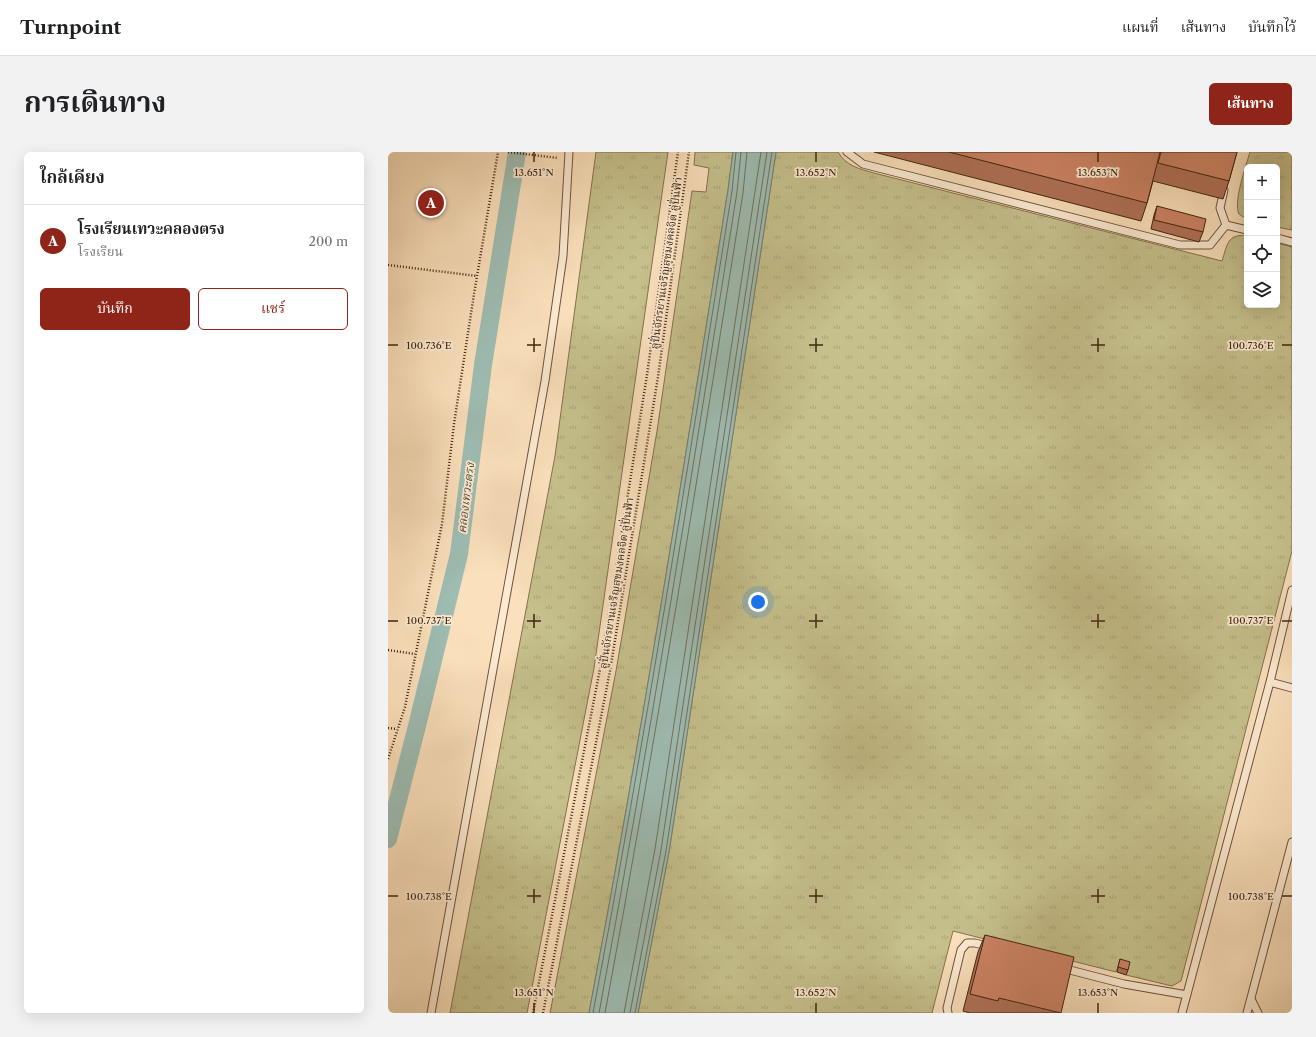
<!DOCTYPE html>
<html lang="th">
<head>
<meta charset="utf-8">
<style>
	body { margin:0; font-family:"Libre Caslon Text","Noto Serif Thai",serif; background:#f2f2f2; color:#202124 }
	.controls { position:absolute; right:12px; top:12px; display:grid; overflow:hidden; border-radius:6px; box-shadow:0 4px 16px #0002 }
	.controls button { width:36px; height:36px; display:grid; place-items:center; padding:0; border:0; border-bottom:1px solid #e0e0e0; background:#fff; color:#202124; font:20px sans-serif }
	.you { position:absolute; left:370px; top:450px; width:14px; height:14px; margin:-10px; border:3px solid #fff; border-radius:50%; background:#1a73e8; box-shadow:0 0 0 6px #1a73e833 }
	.badge { display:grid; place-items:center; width:26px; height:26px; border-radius:50%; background:#8f2418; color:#fff; font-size:13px; font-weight:700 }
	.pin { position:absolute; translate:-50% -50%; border:2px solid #fff; box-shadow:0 1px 4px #0006 }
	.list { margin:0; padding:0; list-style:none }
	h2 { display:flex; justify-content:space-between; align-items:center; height:52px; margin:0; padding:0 16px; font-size:17px }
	h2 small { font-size:13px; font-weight:400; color:#757577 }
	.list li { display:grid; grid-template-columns:26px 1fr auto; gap:12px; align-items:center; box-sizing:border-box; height:72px; padding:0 16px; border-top:1px solid #e0e0e0 }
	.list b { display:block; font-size:15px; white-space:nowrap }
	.list p { margin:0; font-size:13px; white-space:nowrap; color:#757577 }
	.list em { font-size:13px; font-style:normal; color:#757577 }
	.actions { display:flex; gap:8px; padding:12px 16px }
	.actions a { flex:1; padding:9px 0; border:1px solid #8f2418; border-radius:6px; text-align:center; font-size:14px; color:#8f2418 }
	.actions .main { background:#8f2418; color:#fff }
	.icon { flex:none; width:22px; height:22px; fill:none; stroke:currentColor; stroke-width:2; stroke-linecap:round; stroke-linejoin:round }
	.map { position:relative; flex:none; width:904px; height:861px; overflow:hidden; border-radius:6px }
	header { display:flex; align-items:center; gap:24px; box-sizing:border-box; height:56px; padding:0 20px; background:#fff; border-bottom:1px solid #e0e0e0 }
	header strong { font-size:19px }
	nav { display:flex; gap:22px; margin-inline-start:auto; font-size:14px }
	.intro { display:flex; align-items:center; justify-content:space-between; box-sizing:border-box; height:96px; padding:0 24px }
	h1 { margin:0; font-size:28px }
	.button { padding:10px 18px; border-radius:6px; background:#8f2418; color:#fff; font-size:14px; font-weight:700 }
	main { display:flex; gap:24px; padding:0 24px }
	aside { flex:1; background:#fff; border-radius:6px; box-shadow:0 4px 16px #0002 }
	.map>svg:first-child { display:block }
	.grass { fill:url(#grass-tufts); stroke:#84724e }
	.water { fill:#9ebdb3; stroke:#798071 }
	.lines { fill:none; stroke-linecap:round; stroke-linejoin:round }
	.shore { stroke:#707161; stroke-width:1 }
	.canal { stroke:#9ebdb3; stroke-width:18 }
	.lane-casing { stroke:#70543a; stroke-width:9 }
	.path { stroke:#42250f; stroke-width:2.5; stroke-dasharray:1 2; stroke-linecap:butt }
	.lane { stroke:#fcebd3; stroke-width:7 }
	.wall { fill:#af7056; stroke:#42250f }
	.building { fill:#cb8264; stroke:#42250f }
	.ticks { fill:none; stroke:#42250f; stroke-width:1.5 }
	.labels { text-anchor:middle; stroke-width:3.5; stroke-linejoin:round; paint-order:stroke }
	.street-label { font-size:11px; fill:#42250f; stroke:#fcebd3 }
	.water-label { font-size:12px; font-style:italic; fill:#594b38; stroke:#fcebd3 }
	.ticks-label { font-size:10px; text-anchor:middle; fill:#42250f; stroke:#fcebd3; stroke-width:3.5; stroke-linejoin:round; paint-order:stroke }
</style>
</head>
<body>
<header>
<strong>Turnpoint</strong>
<nav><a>แผนที่</a><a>เส้นทาง</a><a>บันทึกไว้</a></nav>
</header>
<div class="intro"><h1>การเดินทาง</h1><a class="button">เส้นทาง</a></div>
<main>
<aside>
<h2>ใกล้เคียง<small></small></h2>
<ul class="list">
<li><span class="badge">A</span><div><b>โรงเรียนเทวะคลองตรง</b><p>โรงเรียน</p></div><em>200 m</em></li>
</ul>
<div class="actions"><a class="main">บันทึก</a><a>แชร์</a></div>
</aside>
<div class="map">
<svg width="904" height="861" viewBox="0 0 904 861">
	<defs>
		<pattern id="grass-tufts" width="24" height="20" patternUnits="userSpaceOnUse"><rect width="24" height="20" fill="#c5c08c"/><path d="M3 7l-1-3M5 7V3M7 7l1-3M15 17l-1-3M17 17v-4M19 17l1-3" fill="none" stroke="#aaa578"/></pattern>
	</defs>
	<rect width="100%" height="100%" fill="#fae0bc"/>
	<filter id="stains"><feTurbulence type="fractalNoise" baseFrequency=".005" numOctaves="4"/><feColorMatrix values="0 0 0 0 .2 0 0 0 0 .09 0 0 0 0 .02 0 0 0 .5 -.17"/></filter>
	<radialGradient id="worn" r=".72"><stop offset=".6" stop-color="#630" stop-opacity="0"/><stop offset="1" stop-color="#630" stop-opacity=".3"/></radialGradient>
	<path class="grass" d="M 208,0 L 280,0 L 206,516 L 139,861 L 62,861 L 167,304 Z
		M 307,0 L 345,0 L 340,38 C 296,313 253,588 201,861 L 162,861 L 228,519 L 269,279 L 304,39 L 318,40 L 321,16 L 306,13 Z
		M 388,0 L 450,0 C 458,14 472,17 486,21 L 834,109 C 839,94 839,81 859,84 L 859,153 L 889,153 L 889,91 L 904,95 L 904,399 L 793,829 L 784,834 L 738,823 L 740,815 L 731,812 L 728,820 L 565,779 L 544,861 L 250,861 L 281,700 Z
		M 862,0 L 904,0 L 904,78 L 889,75 L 889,15 L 859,15 L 859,67 C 856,65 853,64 851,62 C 845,50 858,14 862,0 Z"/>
	<path class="water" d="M 345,0 L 388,0 L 281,700 L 250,861 L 201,861 C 253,588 296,313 340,38 Z"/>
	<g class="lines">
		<path class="shore" d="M 205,861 C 257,588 300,313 344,39 L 348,0
			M 211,861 C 262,588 305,314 349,40 L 353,0
			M 217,861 C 268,588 311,315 355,41 L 359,0
			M 236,861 L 267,697 L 373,0
			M 242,861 L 273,698 L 379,0
			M 247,861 L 278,699 L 384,0"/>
		<path class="canal" d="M 0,687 L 29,574 L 71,402 L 95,213 L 129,0"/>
		<g class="lane-casing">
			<path id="lane" d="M 459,0 L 475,12 L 792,93 L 822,93 L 838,73
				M 836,38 L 832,56 L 838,73 L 859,78
				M 889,86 L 904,90
				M 882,530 L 904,536
				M 674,816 L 736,832 L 799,843
				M 863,847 L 870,861
				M 43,861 L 157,229 L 175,104 L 181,0
				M 560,861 L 559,856 L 573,798 L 579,791 L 587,791 L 603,795
				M 794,861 L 882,530 L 904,438
				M 859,861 L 904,690"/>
		</g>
		<path class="path" d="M 120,0 L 170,6
			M 0,113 L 89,124
			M 0,498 L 27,502
			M 0,576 L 9,577
			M 0,607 L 17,555 L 54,372 L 66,272 L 86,142 L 110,0
			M 145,861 L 212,517 L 259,223 L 290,0
			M 155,861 L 222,519 L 270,225 L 301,0"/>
		<use href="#lane" class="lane"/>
	</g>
	<path class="wall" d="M 486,0 L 849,0 L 841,29 L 835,47 L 765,29 L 759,51 L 753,69 Z
		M 769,54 L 815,80 L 811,90 L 763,77 L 766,63 Z
		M 597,783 L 673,861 L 582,861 L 575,859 L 590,800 Z
		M 732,807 L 740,818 L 738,823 L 729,820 Z"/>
	<path class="building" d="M 561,0 L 772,0 L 759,51 Z
		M 773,0 L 849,0 L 841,29 L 770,11 Z
		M 769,54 L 818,67 L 815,80 L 766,68 Z
		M 597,783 L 686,805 L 673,861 L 611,846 L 610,849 L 582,842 Z
		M 732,807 L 742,810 L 740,818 L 730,815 Z"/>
	<path class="ticks" d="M 146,0 L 146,10M 428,0 L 428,10M 710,0 L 710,10M 146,186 L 146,200M 428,186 L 428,200M 710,186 L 710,200M 0,193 L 10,193M 139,193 L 153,193M 421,193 L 435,193M 703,193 L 717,193M 894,193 L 904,193M 146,462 L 146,476M 428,462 L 428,476M 710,462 L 710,476M 0,469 L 10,469M 139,469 L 153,469M 421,469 L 435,469M 703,469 L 717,469M 894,469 L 904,469M 146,737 L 146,751M 428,737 L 428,751M 710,737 L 710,751M 0,744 L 10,744M 139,744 L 153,744M 421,744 L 435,744M 703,744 L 717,744M 894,744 L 904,744M 146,851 L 146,861M 428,851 L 428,861M 710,851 L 710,861"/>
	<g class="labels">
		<g class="street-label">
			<text transform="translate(278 111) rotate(-82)" y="4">ลู่ปั่นจักรยานเจริญสุขมงคลจิต ลู่ปั่นฟ้า</text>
			<text transform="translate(228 431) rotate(-81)" y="4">ลู่ปั่นจักรยานเจริญสุขมงคลจิต ลู่ปั่นฟ้า</text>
		</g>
		<g class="water-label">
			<text transform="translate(78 346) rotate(-83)" y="4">คลองเทวะตรง</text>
		</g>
	</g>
	<g class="ticks-label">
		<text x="146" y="24">13.651°N</text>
		<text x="428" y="24">13.652°N</text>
		<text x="710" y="24">13.653°N</text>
		<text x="863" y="197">100.736°E</text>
		<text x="41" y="197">100.736°E</text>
		<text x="863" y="472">100.737°E</text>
		<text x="41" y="472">100.737°E</text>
		<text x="863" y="748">100.738°E</text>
		<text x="41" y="748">100.738°E</text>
		<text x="146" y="844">13.651°N</text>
		<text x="428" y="844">13.652°N</text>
		<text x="710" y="844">13.653°N</text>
	</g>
	<rect width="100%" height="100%" filter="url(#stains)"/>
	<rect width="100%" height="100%" fill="url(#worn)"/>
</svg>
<div class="controls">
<button>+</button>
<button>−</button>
<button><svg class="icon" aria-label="locate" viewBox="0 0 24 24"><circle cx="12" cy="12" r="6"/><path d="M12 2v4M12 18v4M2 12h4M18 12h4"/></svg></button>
<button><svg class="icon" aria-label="layers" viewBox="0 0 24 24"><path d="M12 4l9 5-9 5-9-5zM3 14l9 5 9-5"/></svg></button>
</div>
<div class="you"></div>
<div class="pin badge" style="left:43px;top:51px">A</div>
</div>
</main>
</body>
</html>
